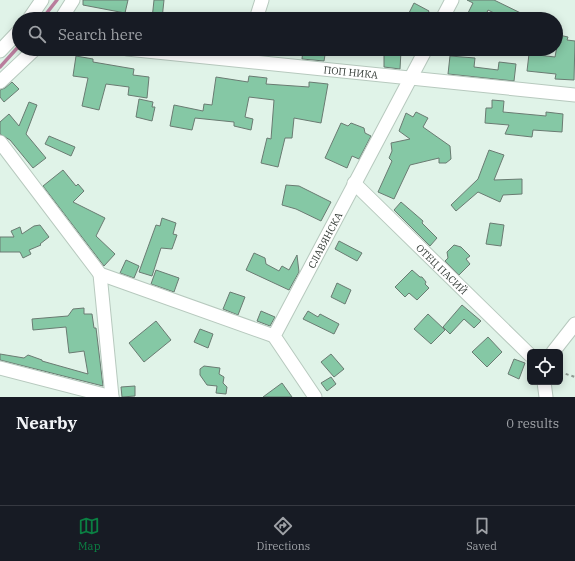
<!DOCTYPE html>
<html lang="en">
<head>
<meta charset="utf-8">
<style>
	body { margin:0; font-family:"IBM Plex Serif",serif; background:#20242c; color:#f1f3f6 }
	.controls { position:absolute; right:12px; bottom:12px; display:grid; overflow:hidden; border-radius:6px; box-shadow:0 2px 10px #0003 }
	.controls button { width:36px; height:36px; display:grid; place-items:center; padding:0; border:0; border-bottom:1px solid #363941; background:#171b24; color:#f1f3f6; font:20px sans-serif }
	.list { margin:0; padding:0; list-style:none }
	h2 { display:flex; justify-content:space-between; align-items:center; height:52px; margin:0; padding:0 16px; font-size:17px }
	h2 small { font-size:13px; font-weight:400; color:#9ea1a6 }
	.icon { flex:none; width:22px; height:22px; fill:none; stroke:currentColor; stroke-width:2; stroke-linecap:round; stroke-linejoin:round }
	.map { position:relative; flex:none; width:575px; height:397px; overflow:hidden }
	.search { position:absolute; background:#171b24; box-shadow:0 2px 10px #0003; left:12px; right:12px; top:12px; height:44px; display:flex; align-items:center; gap:10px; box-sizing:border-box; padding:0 14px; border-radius:22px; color:#9ea1a6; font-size:15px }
	.sheet { height:108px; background:#171b24 }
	nav { display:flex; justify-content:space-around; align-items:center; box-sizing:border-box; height:56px; border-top:1px solid #363941; background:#171b24; font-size:11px; color:#9ea1a6 }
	nav a { display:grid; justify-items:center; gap:2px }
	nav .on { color:#0b8043 }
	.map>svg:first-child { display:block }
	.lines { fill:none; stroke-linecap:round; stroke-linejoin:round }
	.stream { stroke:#b97d9d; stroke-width:3.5 }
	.building { fill:#85c8a5; stroke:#6a7b72 }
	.minor-casing { stroke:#b7c9be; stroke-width:15 }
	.path { stroke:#8d9a92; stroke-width:2; stroke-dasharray:3 3; stroke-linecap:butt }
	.minor { stroke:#fff; stroke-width:13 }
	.labels { text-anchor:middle; stroke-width:4; stroke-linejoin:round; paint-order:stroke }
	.street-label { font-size:10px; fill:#323a35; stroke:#f3fef8 }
</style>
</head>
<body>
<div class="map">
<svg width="575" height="397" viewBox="0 0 575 397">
	<rect width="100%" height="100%" fill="#e0f3e8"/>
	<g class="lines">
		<path class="stream" d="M 42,19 L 57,0
			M 0,67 L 19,46"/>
	</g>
	<path class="building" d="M 83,0 L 128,0 L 125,13 L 83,5 Z
		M 154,0 L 164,0 L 162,19 L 152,19 Z
		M 467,0 L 494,0 L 533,19 L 506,19 L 488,10 L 484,19 L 465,19 L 473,3 Z
		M 414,3 L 429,11 L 425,19 L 406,19 Z
		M 559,35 L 568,37 L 567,40 L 575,41 L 574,80 L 555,79 L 556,74 L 527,71 L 529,54 L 555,57 Z
		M 303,49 L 326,49 L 324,61 L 302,59 Z
		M 384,51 L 401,51 L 400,69 L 384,67 Z
		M 76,56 L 93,59 L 93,62 L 134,69 L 133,75 L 149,77 L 147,98 L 128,95 L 129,87 L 106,84 L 99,110 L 82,106 L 88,78 L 73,76 Z
		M 450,56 L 475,58 L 474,67 L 498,70 L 499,62 L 516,64 L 514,81 L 448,74 Z
		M 249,76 L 267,78 L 266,84 L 309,87 L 309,82 L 328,84 L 321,123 L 294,118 L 292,138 L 285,138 L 278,167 L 261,163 L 267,138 L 271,139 L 274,100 L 249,97 L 245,117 L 253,119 L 251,130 L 234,126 L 234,122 L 195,118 L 192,130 L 170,126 L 174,105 L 203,111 L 204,104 L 212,105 L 216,77 L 248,82 Z
		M 12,82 L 19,89 L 4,102 L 0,97 L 0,90 L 5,88 Z
		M 139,99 L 153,102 L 152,107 L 155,107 L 152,121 L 136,117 Z
		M 492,100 L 504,101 L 503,112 L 546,116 L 546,112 L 563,114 L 562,132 L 533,130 L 532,137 L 505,134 L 509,125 L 485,123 L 486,108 L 492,108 Z
		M 29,102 L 37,105 L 26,134 L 46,158 L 33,168 L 10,140 L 0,134 L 0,122 L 9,114 L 19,126 Z
		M 416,112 L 428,118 L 423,127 L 450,146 L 451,159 L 446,163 L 439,163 L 439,158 L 410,165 L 394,199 L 378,192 L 392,161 L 389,158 L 392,151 L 391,143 L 410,139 L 399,131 L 406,113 L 413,117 Z
		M 341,123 L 348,126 L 351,123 L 364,128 L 365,133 L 371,136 L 359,159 L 352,156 L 347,168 L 325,158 Z
		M 49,136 L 75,147 L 71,156 L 45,144 Z
		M 489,150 L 504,155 L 494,180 L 522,179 L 522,194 L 503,195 L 500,202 L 478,192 L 456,211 L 451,205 L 478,179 Z
		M 63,170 L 76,186 L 78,184 L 84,191 L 73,202 L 105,218 L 96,236 L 115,254 L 104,266 L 43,186 Z
		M 286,185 L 299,186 L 331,202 L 321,221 L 296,209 L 282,205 Z
		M 401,202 L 423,221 L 422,223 L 437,238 L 430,246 L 394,210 Z
		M 162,218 L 176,223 L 173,234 L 177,235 L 172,249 L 161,248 L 152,276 L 139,272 L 156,225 L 160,226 Z
		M 490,223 L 504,225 L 501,246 L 486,244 Z
		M 40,225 L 49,237 L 40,244 L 41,245 L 29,250 L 31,254 L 23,258 L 20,252 L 0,252 L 0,237 L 14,237 L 11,231 L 20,227 L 22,234 L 34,226 Z
		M 339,241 L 362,253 L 357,261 L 335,249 Z
		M 454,245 L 461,247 L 470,256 L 466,259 L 470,264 L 459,275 L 445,261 L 448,258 L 447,252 Z
		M 254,253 L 265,258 L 266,264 L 279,271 L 282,266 L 289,270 L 297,255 L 299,272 L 289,290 L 246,270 Z
		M 126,260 L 139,266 L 134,278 L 120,273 Z
		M 156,270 L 179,278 L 174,292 L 151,284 Z
		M 412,270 L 420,277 L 422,277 L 426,282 L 425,284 L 429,288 L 417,300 L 409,293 L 405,297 L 395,287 Z
		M 337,283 L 351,290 L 345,304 L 331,297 Z
		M 230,292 L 245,297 L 238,315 L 223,309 Z
		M 462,305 L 481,321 L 474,328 L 464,319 L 450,334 L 443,327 Z
		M 84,308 L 84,314 L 92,314 L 94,328 L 96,328 L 103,386 L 0,360 L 0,354 L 24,358 L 28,355 L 42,360 L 42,361 L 88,374 L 84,351 L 69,353 L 66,327 L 33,330 L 32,319 L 68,316 L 73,309 Z
		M 261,311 L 275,317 L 270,326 L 257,321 Z
		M 308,311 L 318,317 L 320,314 L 339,324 L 334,334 L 303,319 Z
		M 428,314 L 445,330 L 431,344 L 414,329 Z
		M 156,321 L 171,340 L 144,362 L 129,343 Z
		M 200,329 L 213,334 L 208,348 L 194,342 Z
		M 488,337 L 502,352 L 487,367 L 472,352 Z
		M 331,354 L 344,369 L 334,377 L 321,362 Z
		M 514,359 L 525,363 L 519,379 L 508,374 Z
		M 204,366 L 220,368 L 219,374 L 224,377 L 223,383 L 227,387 L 226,394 L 216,393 L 217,386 L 207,385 L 200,375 L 200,369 Z
		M 331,377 L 336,384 L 327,391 L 321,383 Z
		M 282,383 L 292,397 L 263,397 Z
		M 135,386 L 135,396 L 122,397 L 121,387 Z"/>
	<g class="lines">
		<g class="minor-casing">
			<g id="minor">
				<path d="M 29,19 L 42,0"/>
				<path d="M 61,19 L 73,0"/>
				<path d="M 256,19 L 262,0"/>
				<path d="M 442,19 L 452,0"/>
				<path id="s1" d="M 127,49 L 575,95"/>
				<path d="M 0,51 L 19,31"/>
				<path d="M 0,82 L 35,49"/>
				<path d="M 0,142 L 100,274 L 274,336"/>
				<path id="s2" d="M 354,183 L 530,355"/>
				<path d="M 100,274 L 112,397"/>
				<path d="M 553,352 L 575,324"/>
				<path d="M 0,368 L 112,397"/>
				<path d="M 544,382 L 546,397"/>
				<path id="s3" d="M 315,397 L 274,336 L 426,49"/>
			</g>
		</g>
		<path class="path" d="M 560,372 L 575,377"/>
		<use href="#minor" class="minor"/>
	</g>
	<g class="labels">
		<g class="street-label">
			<text dy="4" stroke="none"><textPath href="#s1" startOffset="225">ПОП НИКА</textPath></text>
			<text dy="4" stroke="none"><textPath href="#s3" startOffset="182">СЛАВЯНСКА</textPath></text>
			<text dy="4" stroke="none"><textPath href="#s2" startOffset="123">ОТЕЦ ПАСИЙ</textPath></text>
		</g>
	</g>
</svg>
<div class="controls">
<button><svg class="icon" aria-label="locate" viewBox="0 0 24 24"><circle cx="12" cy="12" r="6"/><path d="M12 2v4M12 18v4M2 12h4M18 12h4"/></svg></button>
</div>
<div class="search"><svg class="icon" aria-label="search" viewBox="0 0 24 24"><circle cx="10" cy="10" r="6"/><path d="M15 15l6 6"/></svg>Search here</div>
</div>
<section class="sheet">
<h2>Nearby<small>0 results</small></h2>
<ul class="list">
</ul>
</section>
<nav>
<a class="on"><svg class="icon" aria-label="map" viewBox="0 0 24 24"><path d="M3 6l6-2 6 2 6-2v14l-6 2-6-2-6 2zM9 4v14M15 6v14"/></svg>Map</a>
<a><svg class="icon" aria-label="directions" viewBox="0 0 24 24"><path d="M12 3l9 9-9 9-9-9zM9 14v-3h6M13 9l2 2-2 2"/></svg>Directions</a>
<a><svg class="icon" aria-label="saved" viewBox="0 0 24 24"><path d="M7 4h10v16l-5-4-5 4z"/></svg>Saved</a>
</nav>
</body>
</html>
